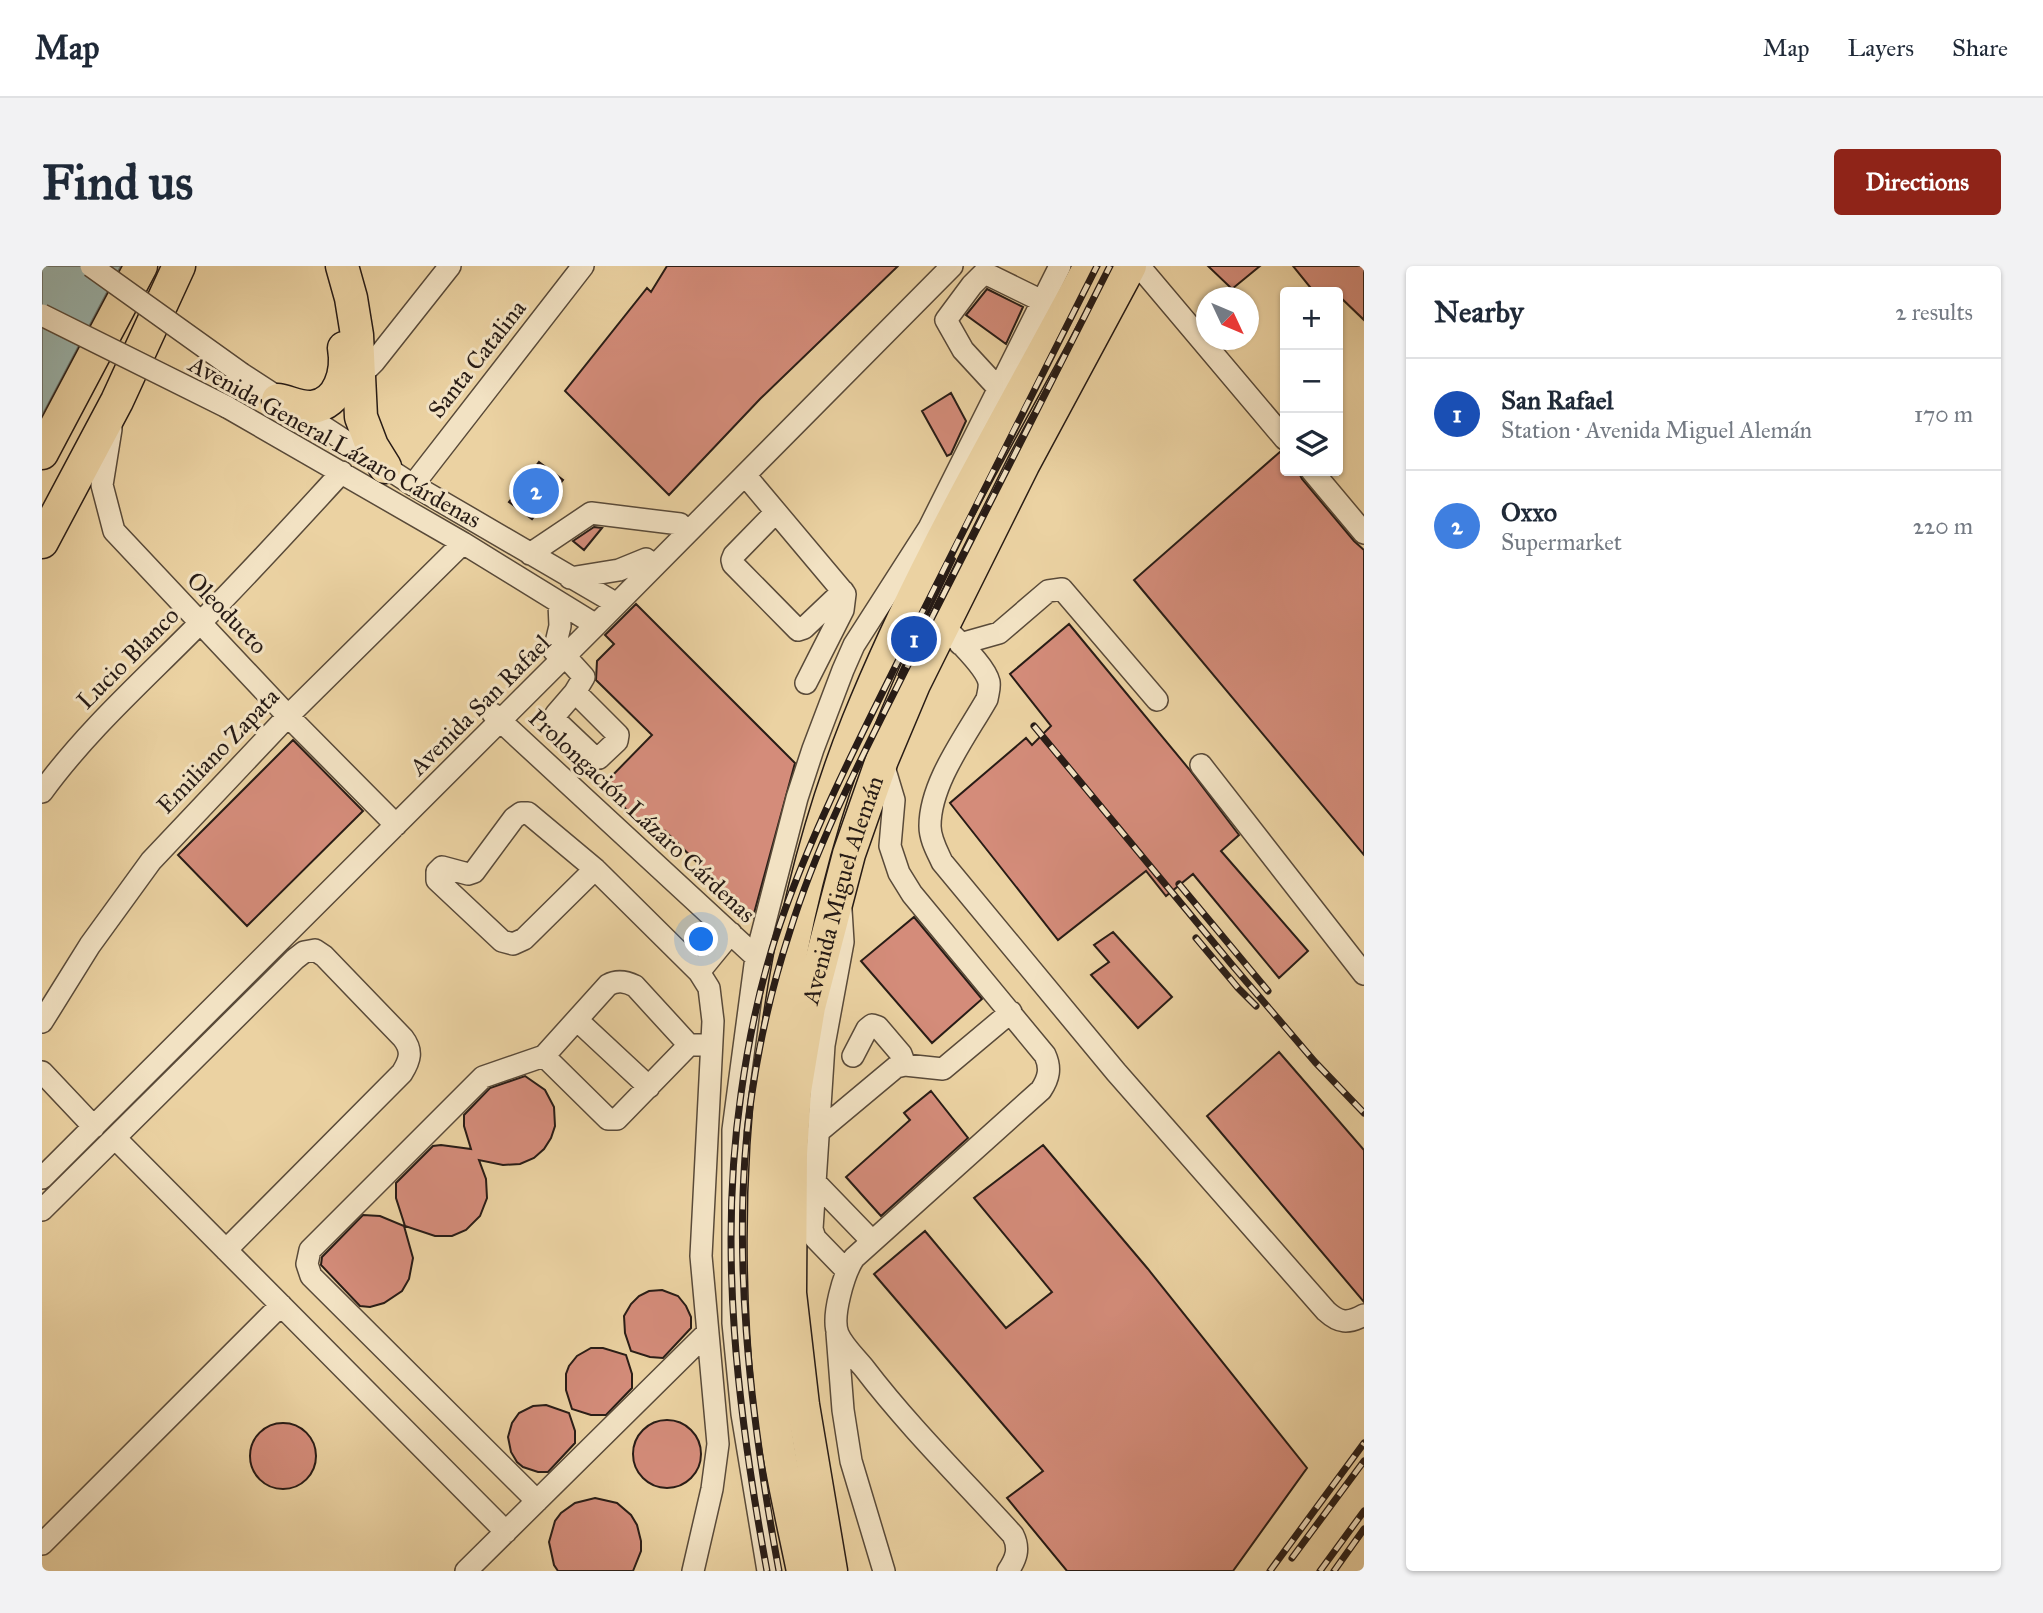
<!DOCTYPE html>
<html lang="en">
<head>
<meta charset="utf-8">
<style>
	body { margin:0; font-family:"IM FELL Great Primer",serif; background:#f2f2f3; color:#1f2937 }
	.controls { position:absolute; right:21px; top:21px; display:grid; overflow:hidden; border-radius:7px; box-shadow:0 2px 5px #0004 }
	.controls button { width:63px; height:63px; display:grid; place-items:center; padding:0; border:0; border-bottom:2px solid #e0e1e3; background:#fff; color:#1f2937; font:35px sans-serif }
	.compass { position:absolute; left:1154px; top:21px; width:63px; height:63px; border-radius:50%; background:#fff; box-shadow:0 2px 5px #0004; rotate:134deg }
	.you { position:absolute; left:660px; top:674px; width:24px; height:24px; margin:-18px; border:5px solid #fff; border-radius:50%; background:#1a73e8; box-shadow:0 0 0 10px #1a73e833 }
	.badge { display:grid; place-items:center; width:46px; height:46px; border-radius:50%; background:#8f2418; color:#fff; font-size:23px; font-weight:700 }
	.pin { position:absolute; translate:-50% -50%; border:4px solid #fff; box-shadow:0 2px 7px #0006 }
	.list { margin:0; padding:0; list-style:none }
	h2 { display:flex; justify-content:space-between; align-items:center; height:91px; margin:0; padding:0 28px; font-size:30px }
	h2 small { font-size:23px; font-weight:400; color:#747a83 }
	.list li { display:grid; grid-template-columns:46px 1fr auto; gap:21px; align-items:center; box-sizing:border-box; height:112px; padding:0 28px; border-top:2px solid #e0e1e3 }
	.list b { display:block; font-size:26px; white-space:nowrap }
	.list p { margin:0; font-size:23px; white-space:nowrap; color:#747a83 }
	.list em { font-size:23px; font-style:normal; color:#747a83 }
	.icon { flex:none; width:38px; height:38px; fill:none; stroke:currentColor; stroke-width:2; stroke-linecap:round; stroke-linejoin:round }
	.map { position:relative; flex:none; width:1322px; height:1305px; overflow:hidden; border-radius:7px }
	header { display:flex; align-items:center; gap:42px; box-sizing:border-box; height:98px; padding:0 35px; background:#fff; border-bottom:2px solid #e0e1e3 }
	header strong { font-size:33px }
	nav { display:flex; gap:38px; margin-inline-start:auto; font-size:24px }
	.intro { display:flex; align-items:center; justify-content:space-between; box-sizing:border-box; height:168px; padding:0 42px }
	h1 { margin:0; font-size:49px }
	.button { padding:18px 32px; border-radius:7px; background:#8f2418; color:#fff; font-size:24px; font-weight:700 }
	main { display:flex; gap:42px; padding:0 42px }
	aside { flex:1; background:#fff; border-radius:7px; box-shadow:0 2px 5px #0004 }
	.map>svg:first-child { display:block }
	.water { fill:#9bb6af; stroke:#6d7872; stroke-width:2 }
	.building { fill:#d48c7a; stroke:#281c16; stroke-width:2 }
	.lines { fill:none; stroke-linecap:round; stroke-linejoin:round }
	.minor-casing { stroke:#594a39; stroke-width:24 }
	.highway-casing { stroke:#281c16; stroke-width:35 }
	.minor { stroke:#f2e2c3; stroke-width:21 }
	.highway { stroke:#ebd2a2; stroke-width:32 }
	.rail-casing { stroke:#281c16; stroke-width:7 }
	.rail { stroke:#f2e2c3; stroke-width:4.5; stroke-dasharray:13; stroke-linecap:butt }
	.minor-bridge-casing { stroke:#594a39; stroke-width:24; stroke-linecap:butt }
	.minor-bridge { stroke:#f2e2c3; stroke-width:21 }
	.labels { text-anchor:middle; stroke-width:6; stroke-linejoin:round; paint-order:stroke }
	.street-label { font-size:24px; fill:#281c16; stroke:#f2e2c3 }
</style>
</head>
<body>
<header>
<strong>Map</strong>
<nav><a>Map</a><a>Layers</a><a>Share</a></nav>
</header>
<div class="intro"><h1>Find us</h1><a class="button">Directions</a></div>
<main>
<div class="map">
<svg width="1322" height="1305" viewBox="0 0 1322 1305">
	<rect width="100%" height="100%" fill="#ebd2a2"/>
	<filter id="stains"><feTurbulence type="fractalNoise" baseFrequency=".00286" numOctaves="4"/><feColorMatrix values="0 0 0 0 .2 0 0 0 0 .09 0 0 0 0 .02 0 0 0 .5 -.17"/></filter>
	<radialGradient id="worn" r=".72"><stop offset=".6" stop-color="#630" stop-opacity="0"/><stop offset="1" stop-color="#630" stop-opacity=".3"/></radialGradient>
	<path class="water" d="M 0,0 L 79,0 L 0,150 Z"/>
	<path class="building" d="M 625,0 L 856,0 L 718,133 L 627,229 L 523,125 L 605,22 L 609,26 Z
		M 1166,0 L 1218,0 L 1190,23 Z
		M 1251,0 L 1322,0 L 1322,54 L 1296,29 L 1296,26 L 1272,26 Z
		M 945,23 L 981,41 L 964,78 L 924,49 Z
		M 909,127 L 924,155 L 909,188 L 905,190 L 880,145 Z
		M 1239,185 L 1243,186 L 1243,205 L 1256,205 L 1260,213 L 1312,275 L 1322,284 L 1322,589 L 1092,314 Z
		M 497,196 L 521,214 L 490,253 L 467,236 Z
		M 552,261 L 560,262 L 542,284 L 531,275 Z
		M 912,292 L 913,293 L 856,410 L 885,347 Z
		M 594,338 L 753,497 L 711,651 L 623,565 L 615,573 L 560,520 L 610,469 L 554,414 L 555,395 L 572,378 L 563,369 Z
		M 1027,358 L 1147,503 L 1197,569 L 1179,585 L 1266,685 L 1237,712 L 1151,608 L 1124,630 L 1104,605 L 1016,674 L 908,537 L 984,472 L 990,479 L 1009,460 L 968,408 Z
		M 251,474 L 321,545 L 205,660 L 136,589 Z
		M 872,651 L 940,733 L 890,777 L 819,695 Z
		M 1071,666 L 1130,731 L 1096,762 L 1049,709 L 1067,696 L 1052,679 Z
		M 1237,786 L 1322,884 L 1322,1036 L 1165,850 Z
		M 483,810 L 503,824 L 512,841 L 513,860 L 509,872 L 502,883 L 492,892 L 478,898 L 461,899 L 437,894 L 444,913 L 445,932 L 438,950 L 424,964 L 410,970 L 393,970 L 363,960 L 354,932 L 354,917 L 391,880 L 399,879 L 429,883 L 422,860 L 422,849 L 448,822 Z
		M 889,825 L 926,872 L 839,950 L 804,911 L 868,854 L 862,847 Z
		M 1001,879 L 1106,1003 L 1265,1202 L 1191,1305 L 1025,1305 L 965,1232 L 1001,1205 L 832,1008 L 883,965 L 964,1062 L 1010,1026 L 932,932 Z
		M 321,949 L 338,950 L 362,960 L 371,992 L 367,1013 L 360,1025 L 342,1037 L 328,1041 L 318,1040 L 279,999 L 280,991 Z
		M 620,1024 L 636,1030 L 644,1040 L 649,1051 L 649,1062 L 621,1092 L 608,1091 L 589,1085 L 583,1067 L 582,1050 L 589,1038 L 597,1030 L 607,1025 Z
		M 549,1082 L 561,1082 L 584,1089 L 590,1108 L 590,1122 L 564,1149 L 549,1149 L 530,1143 L 524,1124 L 524,1108 L 527,1100 L 535,1090 Z
		M 504,1139 L 527,1147 L 533,1165 L 533,1177 L 506,1206 L 496,1206 L 481,1201 L 475,1196 L 469,1186 L 466,1171 L 470,1157 L 477,1147 L 491,1140 Z
		M591 1188a34 34 0 1 1 68 0a34 34 0 1 1-68 0Z
		M208 1190a33 33 0 1 1 66 0a33 33 0 1 1-66 0Z
		M 553,1232 L 575,1237 L 589,1249 L 595,1259 L 599,1275 L 599,1285 L 591,1305 L 516,1305 L 512,1299 L 507,1276 L 513,1255 L 519,1247 L 533,1237 Z"/>
	<g class="lines">
		<g class="minor-casing">
			<path id="minor" d="M 1097,0 L 1243,173
				M 307,97 L 317,104 L 327,101 L 332,96 L 408,0
				M 200,108 L 371,219 L 575,338
				M 956,122 L 921,84 L 904,54 L 930,19 L 941,8 L 949,10 L 1000,35
				M 185,141 L 421,277 L 554,359
				M 69,163 L 60,219 L 72,265 L 246,450 L 354,559
				M 1270,205 L 1322,267
				M 703,209 L 803,328 L 801,344 L 764,417
				M 371,219 L 541,0
				M 734,246 L 692,289 L 690,294 L 691,298 L 756,364 L 762,362 L 801,325
				M 488,288 L 549,247 L 638,258
				M 528,312 L 577,304 L 604,293
				M 901,359 C 913,373 943,399 947,416 C 948,422 946,427 945,433 C 924,470 888,517 888,560 C 888,573 895,585 900,596 L 1074,806 L 1284,1045 C 1297,1057 1306,1058 1322,1049
				M 918,378 L 957,367 L 1006,325 L 1020,323 L 1115,434
				M 512,385 L 518,360 L 517,337
				M 523,390 L 542,411 L 533,426 L 576,469 L 575,475 L 557,492 L 551,490 L 513,454 L 514,448 L 533,426
				M 451,448 L 714,691
				M 840,494 L 852,534 L 848,580 L 857,607 L 870,628 L 1003,789 C 1009,802 1007,812 999,824 L 812,992 C 802,1007 789,1051 796,1068 C 801,1080 814,1092 822,1102 C 867,1161 921,1214 971,1269 C 978,1283 974,1293 966,1305
				M 1159,499 L 1322,708
				M 0,526 C 45,464 103,413 157,358 C 206,309 253,257 300,206
				M 553,603 L 482,673 L 471,678 L 460,675 L 395,614 L 395,606 L 400,601 L 426,608 L 432,606 L 472,552 L 479,547 L 486,547 L 553,603 L 657,706 L 667,722 L 671,755 L 659,990 L 676,1178 L 670,1223 L 651,1305
				M 799,644 L 801,676 L 782,779 L 770,963 L 773,972 L 804,1004
				M 657,706 L 689,667
				M 535,754 L 607,821
				M 0,756 L 48,679 L 109,595 L 246,450 L 421,277
				M 502,790 L 566,853 L 575,853 L 647,779
				M 811,790 L 825,763 L 830,759 L 836,761 L 859,788 L 863,799
				M 0,806 L 52,861
				M 775,867 L 854,801 L 863,799 L 901,803 L 969,746
				M 73,872 L 464,1266
				M 0,912 L 554,359 L 910,0
				M 772,915 L 829,974
				M 0,944 L 253,693 L 262,686 L 273,684 L 282,690 L 361,772 C 371,785 368,794 360,807 L 184,984
				M 795,1067 L 801,1144 L 809,1195 L 842,1305
				M 495,1235 L 269,1010 L 265,998 L 268,984 L 441,811 L 502,790 L 566,719 C 575,714 583,715 593,720 L 647,779 L 669,779
				M 0,1278 L 239,1039
				M 424,1305 L 665,1067
				M 726,1305 L 700,1148 L 691,1057 L 691,864 L 714,691 L 755,532 L 771,483 L 801,404 L 812,379 L 887,262 L 1018,0"/>
		</g>
		<g class="highway-casing">
			<g id="highway">
				<path d="M 300,0 L 309,32 L 315,69 L 319,151 L 330,180 L 343,201"/>
				<path d="M 236,134 C 247,136 259,142 270,141 C 298,138 306,105 302,82"/>
				<path d="M 0,187 L 99,0"/>
				<path d="M 0,276 L 75,135 L 137,0"/>
				<path d="M 761,1305 C 749,1247 735,1188 729,1128 C 708,903 732,667 816,456 C 880,297 968,151 1048,0"/>
				<path id="s1" d="M 789,1305 L 761,1139 L 748,1027 L 749,888 L 753,825 L 767,741 L 807,588 L 840,494 L 872,418 L 981,199 L 1088,0"/>
			</g>
		</g>
		<use href="#minor" class="minor"/>
		<use href="#highway" class="highway"/>
		<g class="rail-casing">
			<path id="rail" d="M 992,460 L 1191,700 L 1273,796 L 1322,847
				M 1137,618 L 1226,725
				M 1154,672 L 1196,722 L 1214,740
				M 1250,1292 L 1322,1195
				M 725,1305 C 696,1148 676,986 699,828 C 707,770 719,713 738,658 C 771,562 819,470 864,379 C 927,252 991,126 1055,0
				M 737,1305 C 709,1154 687,980 710,827 C 718,772 731,717 748,665 C 779,565 830,472 876,379 C 940,252 1004,127 1068,0
				M 1228,1305 L 1322,1177
				M 1278,1305 L 1322,1245
				M 1292,1305 L 1322,1263"/>
		</g>
		<use href="#rail" class="rail"/>
		<g class="minor-bridge-casing">
			<path id="minor-bridge" d="M 49,0 L 200,108
				M 0,49 L 185,141"/>
		</g>
		<use href="#minor-bridge" class="minor-bridge"/>
	</g>
	<g class="labels">
		<g class="street-label">
			<text transform="translate(435 93) rotate(-52)" y="8">Santa Catalina</text>
			<text transform="translate(293 176) rotate(29)" y="8">Avenida General Lázaro Cárdenas</text>
			<text transform="translate(185 347) rotate(46)" y="8">Oleoducto</text>
			<text transform="translate(86 392) rotate(-45)" y="8">Lucio Blanco</text>
			<text transform="translate(438 439) rotate(-45)" y="8">Avenida San Rafael</text>
			<text transform="translate(176 485) rotate(-46)" y="8">Emiliano Zapata</text>
			<text transform="translate(600 550) rotate(43)" y="8">Prolongación Lázaro Cárdenas</text>
			<text dy="8" stroke="none"><textPath href="#s1" startOffset="690">Avenida Miguel Alemán</textPath></text>
		</g>
	</g>
	<rect width="100%" height="100%" filter="url(#stains)"/>
	<rect width="100%" height="100%" fill="url(#worn)"/>
</svg>
<div class="controls">
<button>+</button>
<button>−</button>
<button><svg class="icon" aria-label="layers" viewBox="0 0 24 24"><path d="M12 4l9 5-9 5-9-5zM3 14l9 5 9-5"/></svg></button>
</div>
<svg class="compass" viewBox="-18 -18 36 36"><path d="M0-13l5 13h-10z" fill="#e53935"/><path d="M0 13l5-13h-10z" fill="#747a83"/></svg>
<div class="you"></div>
<div class="pin badge" style="left:872px;top:373px;background:#1a4fb4">1</div>
<div class="pin badge" style="left:494px;top:225px;background:#3f7fe0">2</div>
</div>
<aside>
<h2>Nearby<small>2 results</small></h2>
<ul class="list">
<li><span class="badge" style="background:#1a4fb4">1</span><div><b>San Rafael</b><p>Station · Avenida Miguel Alemán</p></div><em>170 m</em></li>
<li><span class="badge" style="background:#3f7fe0">2</span><div><b>Oxxo</b><p>Supermarket</p></div><em>220 m</em></li>
</ul>
</aside>
</main>
</body>
</html>
